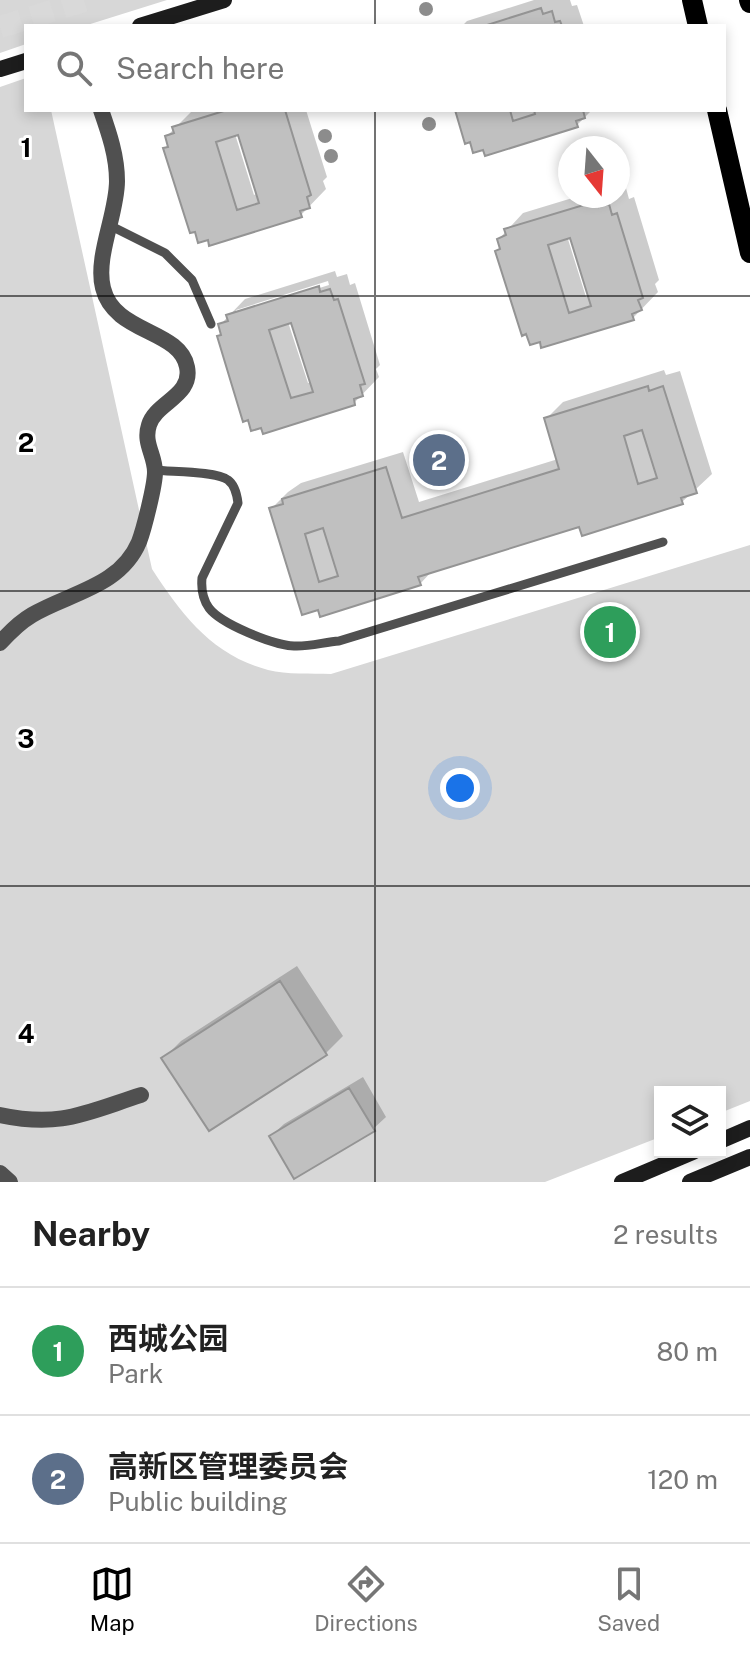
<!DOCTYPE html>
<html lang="en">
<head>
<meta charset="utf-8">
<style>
	body { margin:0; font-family:"Public Sans","Noto Sans SC",sans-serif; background:#f6f6f6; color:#222 }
	.controls { position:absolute; right:24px; bottom:24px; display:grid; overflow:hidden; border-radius:0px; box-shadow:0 4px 12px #0003 }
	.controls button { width:72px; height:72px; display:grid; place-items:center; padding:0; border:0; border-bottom:2px solid #e0e0e0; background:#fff; color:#222; font:40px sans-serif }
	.compass { position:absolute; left:558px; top:136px; width:72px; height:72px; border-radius:50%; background:#fff; box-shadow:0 4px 12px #0003; rotate:163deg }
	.you { position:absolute; left:460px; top:788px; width:28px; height:28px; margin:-20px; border:6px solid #fff; border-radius:50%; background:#1a73e8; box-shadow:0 0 0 12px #1a73e833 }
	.badge { display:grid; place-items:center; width:52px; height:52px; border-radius:50%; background:#000; color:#fff; font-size:26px; font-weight:700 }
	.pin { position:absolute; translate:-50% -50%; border:4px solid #fff; box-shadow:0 2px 8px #0006 }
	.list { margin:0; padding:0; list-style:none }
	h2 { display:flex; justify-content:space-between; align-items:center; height:104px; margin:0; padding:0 32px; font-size:34px }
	h2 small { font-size:26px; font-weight:400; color:#767676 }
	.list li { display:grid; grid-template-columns:52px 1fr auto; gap:24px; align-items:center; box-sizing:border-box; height:128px; padding:0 32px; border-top:2px solid #e0e0e0 }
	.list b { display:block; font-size:30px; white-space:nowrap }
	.list p { margin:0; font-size:26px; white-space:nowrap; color:#767676 }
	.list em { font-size:26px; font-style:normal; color:#767676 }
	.icon { flex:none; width:44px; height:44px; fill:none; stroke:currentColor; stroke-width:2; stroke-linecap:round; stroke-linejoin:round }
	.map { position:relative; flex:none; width:750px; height:1182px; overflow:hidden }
	.search { position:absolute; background:#fff; box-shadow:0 4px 12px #0003; left:24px; right:24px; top:24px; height:88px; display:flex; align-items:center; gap:20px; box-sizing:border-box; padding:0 28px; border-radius:0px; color:#767676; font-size:30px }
	.sheet { height:360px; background:#fff }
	nav { display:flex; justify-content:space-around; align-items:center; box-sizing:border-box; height:112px; border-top:2px solid #e0e0e0; background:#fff; font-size:22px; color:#767676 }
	nav a { display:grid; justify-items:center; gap:4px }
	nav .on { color:#000 }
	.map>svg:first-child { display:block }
	.green { fill:#d7d7d7 }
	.shadow { fill:#0003; fill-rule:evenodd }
	.building { fill:#c0c0c0; stroke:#949494; stroke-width:2; fill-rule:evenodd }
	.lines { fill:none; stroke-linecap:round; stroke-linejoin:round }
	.trunk-tunnel { stroke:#d9d9d9; stroke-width:22; stroke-dasharray:22 11; stroke-linecap:butt }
	.service { stroke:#505050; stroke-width:9 }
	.minor { stroke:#505050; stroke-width:16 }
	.secondary { stroke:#1d1d1d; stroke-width:16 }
	.primary { stroke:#000; stroke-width:20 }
	.tree { fill:#8c8c8c }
	.grid { fill:none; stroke:#000; stroke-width:2; stroke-opacity:0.55 }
	.grid-label { font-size:26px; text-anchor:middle; font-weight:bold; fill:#000; stroke:#fff; stroke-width:6; stroke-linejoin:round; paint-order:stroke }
</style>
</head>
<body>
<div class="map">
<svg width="750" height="1182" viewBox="0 0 750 1182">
	<rect width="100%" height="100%" fill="#fff"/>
	<path class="green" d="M 0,0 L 167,0 L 84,26 L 26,26 L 26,44 L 0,53 Z
		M 26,78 L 26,110 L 51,110 L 152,569 C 182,615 212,655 268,670 C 287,675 311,673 331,674 L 750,545 L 750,1101 L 720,1113 L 720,1092 L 660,1092 L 660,1137 L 545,1182 L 0,1182 L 0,87 Z"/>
	<path class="shadow" d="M 534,0 L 570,0 L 572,6 L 577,5 L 584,26 L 462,26 L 467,21 Z
		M 193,110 L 306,110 L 327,177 L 323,181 L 326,189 L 301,215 L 209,237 L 166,149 L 170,145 L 167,136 ZM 239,133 L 258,193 L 254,195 L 235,134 Z
		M 457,110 L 592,110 L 577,125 L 484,147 Z
		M 626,188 L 629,199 L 634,197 L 659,280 L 655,284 L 658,292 L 633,318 L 543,346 L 498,251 L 502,247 L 499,239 L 523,213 L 579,196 L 618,196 L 618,190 ZM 571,235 L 590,296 L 586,297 L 567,236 Z
		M 335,271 L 337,277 L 347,274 L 350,285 L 355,283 L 380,365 L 376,369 L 379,377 L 354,403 L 264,431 L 219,337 L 223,333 L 220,325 L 245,299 ZM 328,281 L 329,285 L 236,314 L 236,310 ZM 292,321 L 312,382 L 308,383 L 288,322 Z
		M 664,370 L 666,375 L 680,371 L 712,474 L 682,502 L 581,525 L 433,570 L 420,584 L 321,614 L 271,509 L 288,492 L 301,483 L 403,452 L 419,502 L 558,459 L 546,419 L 563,402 Z
		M 297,966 L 343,1036 L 326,1053 L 210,1128 L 164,1058 L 181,1041 Z
		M 363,1077 L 386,1117 L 373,1129 L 271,1136 L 284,1124 Z"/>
	<path class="building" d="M 541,8 L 543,14 L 552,11 L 555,22 L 560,21 L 562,26 L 484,26 Z
		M 227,110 L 285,110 L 311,195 L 307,197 L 310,208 L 300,211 L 302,217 L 209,246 L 208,240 L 198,243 L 195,232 L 190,233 L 163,148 L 168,147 L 165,136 L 174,133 L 172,127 ZM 238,135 L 259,203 L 237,210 L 216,142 Z
		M 455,110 L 510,110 L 513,121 L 535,114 L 534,110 L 583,110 L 585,118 L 576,121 L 578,127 L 485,156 L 483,150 L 473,153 L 470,142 L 465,144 Z
		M 597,201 L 599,207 L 609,204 L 612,215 L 617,213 L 643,298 L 638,300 L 642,310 L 632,314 L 634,320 L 541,348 L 540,342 L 530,345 L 526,334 L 522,336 L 495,251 L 500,249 L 497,239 L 506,235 L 504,229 ZM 570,238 L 591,306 L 569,313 L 548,245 Z
		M 319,286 L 320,292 L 330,289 L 334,300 L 338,299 L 365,384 L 360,385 L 363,396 L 354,399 L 355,405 L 263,434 L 261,428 L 251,431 L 248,420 L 243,422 L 217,336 L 221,335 L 218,324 L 228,321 L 226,315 ZM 291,323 L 313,392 L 291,398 L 269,330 Z
		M 648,386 L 649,391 L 663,386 L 697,493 L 681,498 L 683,504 L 582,536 L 579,527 L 418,577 L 421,585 L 320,617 L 318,610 L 302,615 L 269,508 L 283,504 L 282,499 L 386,467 L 402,518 L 559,469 L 544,418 ZM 642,430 L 657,478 L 638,484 L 624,436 ZM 323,528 L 338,576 L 319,582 L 305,534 Z
		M 280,981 L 327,1055 L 209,1131 L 161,1058 Z
		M 349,1088 L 375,1131 L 294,1179 L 269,1136 Z"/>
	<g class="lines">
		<path class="trunk-tunnel" d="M 0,27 L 87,0"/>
		<path class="service" d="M 111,226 L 165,253 L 192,280 L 211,324
			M 155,470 C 171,472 216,471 228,480 C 235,485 237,495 238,503 L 202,578 C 201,589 202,598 209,608 C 221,624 273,645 294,646 C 308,647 325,642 339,641 L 663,542"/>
		<path class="minor" d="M 0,643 C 9,633 20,622 32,615 C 69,593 120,587 139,542 C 144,529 155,485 155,472 C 155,455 143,443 149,425 C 156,402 193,396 187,367 C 180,329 114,334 103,288 C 95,257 117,214 117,181 C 117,156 109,133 101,110
			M 0,1115 C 60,1128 85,1113 141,1095
			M 0,1173 L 10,1182"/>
		<path class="secondary" d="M 140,26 L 224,0
			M 0,69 L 26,61
			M 720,1141 L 750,1128
			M 622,1182 L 693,1152
			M 690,1182 L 750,1157"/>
		<path class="primary" d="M 692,0 L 698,26
			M 749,0 L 750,3
			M 717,110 L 750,253"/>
	</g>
	<g class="tree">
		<circle cx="426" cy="9" r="7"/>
		<circle cx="429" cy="124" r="7"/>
		<circle cx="325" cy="136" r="7"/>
		<circle cx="331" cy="156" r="7"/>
	</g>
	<path class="grid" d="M 375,0 L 375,26M 375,110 L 375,1182M 0,296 L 750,296M 0,591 L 750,591M 0,886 L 750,886"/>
	<g class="grid-label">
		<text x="26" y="157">1</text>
		<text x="26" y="452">2</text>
		<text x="26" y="748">3</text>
		<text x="26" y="1043">4</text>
	</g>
</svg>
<div class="controls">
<button><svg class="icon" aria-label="layers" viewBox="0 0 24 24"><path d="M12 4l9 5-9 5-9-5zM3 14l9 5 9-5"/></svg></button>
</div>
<svg class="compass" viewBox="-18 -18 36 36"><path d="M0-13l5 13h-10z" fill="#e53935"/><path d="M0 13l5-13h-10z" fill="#767676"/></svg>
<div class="you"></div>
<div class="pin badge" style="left:610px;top:632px;background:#2e9e5b">1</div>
<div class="pin badge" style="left:439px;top:460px;background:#5c6f8a">2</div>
<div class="search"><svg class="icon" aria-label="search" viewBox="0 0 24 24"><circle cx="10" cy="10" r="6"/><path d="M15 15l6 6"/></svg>Search here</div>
</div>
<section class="sheet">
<h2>Nearby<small>2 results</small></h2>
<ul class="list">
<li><span class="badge" style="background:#2e9e5b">1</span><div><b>西城公园</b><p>Park</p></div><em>80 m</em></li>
<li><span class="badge" style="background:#5c6f8a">2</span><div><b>高新区管理委员会</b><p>Public building</p></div><em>120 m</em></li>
</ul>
</section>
<nav>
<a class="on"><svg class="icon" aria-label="map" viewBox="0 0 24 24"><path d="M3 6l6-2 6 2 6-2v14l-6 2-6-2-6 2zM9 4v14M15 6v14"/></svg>Map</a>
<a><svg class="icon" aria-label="directions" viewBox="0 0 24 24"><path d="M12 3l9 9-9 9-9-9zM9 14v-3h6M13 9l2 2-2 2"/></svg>Directions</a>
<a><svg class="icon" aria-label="saved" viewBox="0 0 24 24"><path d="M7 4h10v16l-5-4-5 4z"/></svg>Saved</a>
</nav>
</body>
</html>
